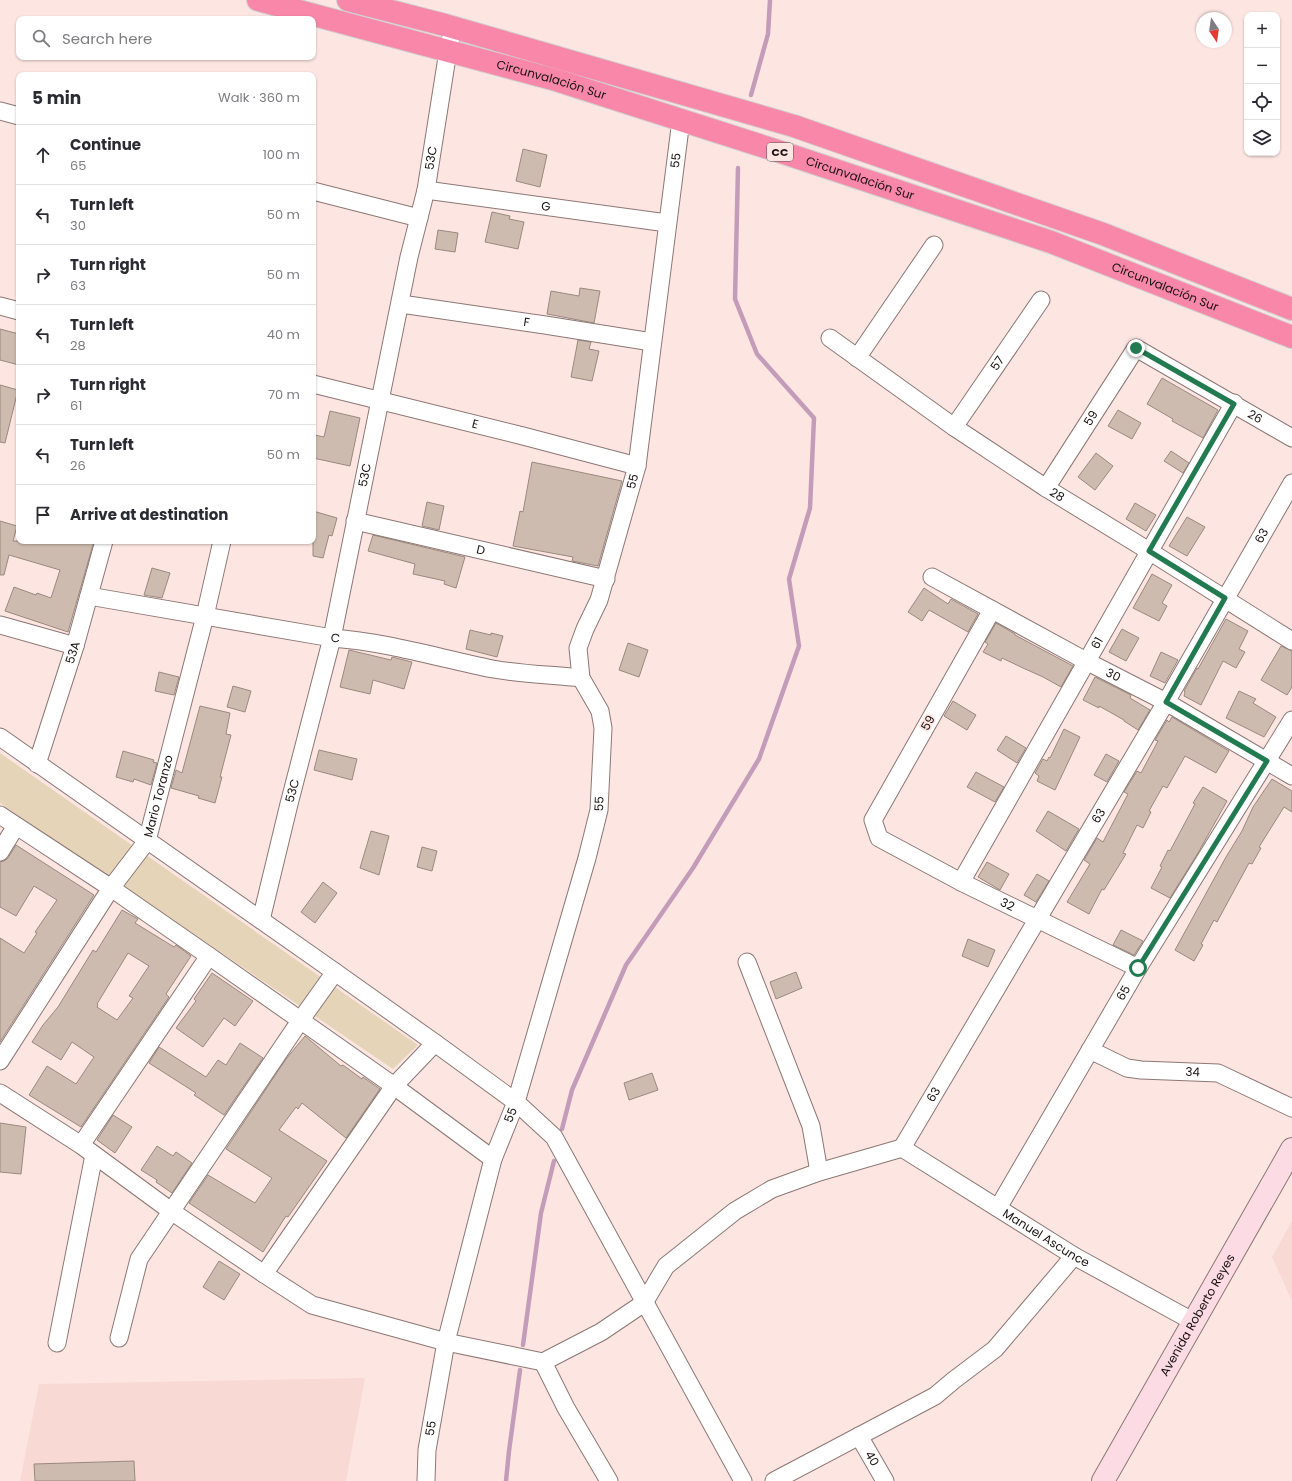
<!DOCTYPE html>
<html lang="en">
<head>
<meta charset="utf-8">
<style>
	body { margin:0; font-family:Poppins,sans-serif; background:#f2f2f3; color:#2b2b33 }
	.controls { position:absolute; right:12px; top:12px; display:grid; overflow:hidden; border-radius:8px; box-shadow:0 1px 3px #0004 }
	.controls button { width:36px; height:36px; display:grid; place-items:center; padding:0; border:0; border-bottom:1px solid #e1e1e2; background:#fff; color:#2b2b33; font:20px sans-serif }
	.compass { position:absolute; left:1196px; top:12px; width:36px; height:36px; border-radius:50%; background:#fff; box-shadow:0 1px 3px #0004; rotate:167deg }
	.stop { position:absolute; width:12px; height:12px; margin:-9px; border:3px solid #227b50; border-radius:50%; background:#fff }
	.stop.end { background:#227b50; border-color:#fff; box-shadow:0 1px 4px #0008 }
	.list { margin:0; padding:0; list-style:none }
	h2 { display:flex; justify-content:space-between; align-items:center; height:52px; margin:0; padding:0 16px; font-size:17px }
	h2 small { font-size:13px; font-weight:400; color:#7c7c81 }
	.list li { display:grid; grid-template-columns:26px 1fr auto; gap:12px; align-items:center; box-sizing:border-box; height:60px; padding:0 16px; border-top:1px solid #e1e1e2 }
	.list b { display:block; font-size:15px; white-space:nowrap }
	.list p { margin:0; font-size:13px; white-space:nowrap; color:#7c7c81 }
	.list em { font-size:13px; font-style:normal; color:#7c7c81 }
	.icon { flex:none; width:22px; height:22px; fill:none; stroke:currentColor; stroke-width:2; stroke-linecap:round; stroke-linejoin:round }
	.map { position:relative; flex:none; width:1292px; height:1481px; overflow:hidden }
	.search { position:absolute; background:#fff; box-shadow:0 1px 3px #0004; left:16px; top:16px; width:300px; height:44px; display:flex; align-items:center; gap:10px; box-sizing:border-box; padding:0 14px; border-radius:8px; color:#7c7c81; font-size:15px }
	.panel { position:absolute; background:#fff; box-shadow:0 1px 3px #0004; left:16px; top:72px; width:300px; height:472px; border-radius:8px }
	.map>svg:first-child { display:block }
	.built { fill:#f8d9d4 }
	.green { fill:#e6d4b9 }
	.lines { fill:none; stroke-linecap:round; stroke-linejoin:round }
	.stream { stroke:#c39cb9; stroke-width:4.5 }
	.building { fill:#cdbbaf; stroke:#9a897e; fill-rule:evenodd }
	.street-casing { stroke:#8c7774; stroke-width:19 }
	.secondary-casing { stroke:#8c7774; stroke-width:24 }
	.highway-casing { stroke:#d1cfcf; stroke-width:24 }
	.street { stroke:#fff; stroke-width:17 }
	.secondary { stroke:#fddbe5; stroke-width:22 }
	.highway { stroke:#f987a9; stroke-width:22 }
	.route { stroke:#227b50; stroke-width:5 }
	.labels { text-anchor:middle; stroke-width:3.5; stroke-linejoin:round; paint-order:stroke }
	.shield { fill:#fde6e2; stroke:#5d514f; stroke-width:1 }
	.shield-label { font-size:11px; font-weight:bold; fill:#181110 }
	.street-label { font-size:12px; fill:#181110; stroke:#fde6e2 }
</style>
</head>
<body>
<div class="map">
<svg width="1292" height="1481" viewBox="0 0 1292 1481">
	<rect width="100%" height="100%" fill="#fde6e2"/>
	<path class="built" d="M 1292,1221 L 1292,1301 L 1272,1257 Z
		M 365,1378 L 346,1481 L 20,1481 L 39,1384 Z"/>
	<path class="green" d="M 0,753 L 418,1045 L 393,1069 L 0,803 Z"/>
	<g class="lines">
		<path class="stream" d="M 751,95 L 768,34 L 770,0
			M 562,1129 L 572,1090 L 626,965 L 693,868 L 759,759 L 799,646 L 789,579 L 810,508 L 814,418 L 757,354 L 735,299 L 738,168
			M 523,1345 L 541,1213 L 554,1161
			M 506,1481 L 509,1451 L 520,1370"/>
	</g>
	<path class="building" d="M 523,149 L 547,155 L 540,187 L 516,181 Z
		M 492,212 L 510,216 L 509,219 L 524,222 L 518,249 L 485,242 Z
		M 438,230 L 458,233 L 455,252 L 435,249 Z
		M 580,288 L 600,291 L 594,323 L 547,314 L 551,291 L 579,296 Z
		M 0,329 L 19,334 L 19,365 L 0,360 Z
		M 578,340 L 591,342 L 589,349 L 599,351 L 592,381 L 571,377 Z
		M 1162,378 L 1218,410 L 1203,438 L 1172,421 L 1173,419 L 1147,404 Z
		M 0,385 L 18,390 L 5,443 L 0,442 Z
		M 1118,410 L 1141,423 L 1132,439 L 1108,426 Z
		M 330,411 L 360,418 L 350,466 L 313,458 L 313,445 L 315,435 L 324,437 Z
		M 1171,451 L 1189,463 L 1183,473 L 1164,461 Z
		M 1096,453 L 1113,466 L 1095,490 L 1078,477 Z
		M 532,462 L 622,481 L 598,566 L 572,561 L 573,557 L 513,546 L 520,511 L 523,512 Z
		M 427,502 L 444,506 L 439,530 L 422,526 Z
		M 1135,503 L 1156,515 L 1146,531 L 1126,519 Z
		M 313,511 L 337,518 L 332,536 L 329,535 L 323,558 L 313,556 Z
		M 1187,517 L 1205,527 L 1187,556 L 1169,546 Z
		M 0,521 L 17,526 L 13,541 L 94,541 L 68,632 L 5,611 L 14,587 L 36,595 L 37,593 L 51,598 L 60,570 L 9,555 L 4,575 L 0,575 Z
		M 373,535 L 465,557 L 456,588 L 444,584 L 445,581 L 413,574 L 415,564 L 368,551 Z
		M 152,568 L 170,573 L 162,598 L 144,595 Z
		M 1152,574 L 1172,585 L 1162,603 L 1167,606 L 1159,621 L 1133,608 Z
		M 924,588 L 948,604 L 951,599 L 978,614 L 968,632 L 929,610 L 922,621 L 908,612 Z
		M 1226,619 L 1248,631 L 1239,649 L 1245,652 L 1236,668 L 1223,661 L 1201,705 L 1184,696 L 1185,692 L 1184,691 L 1197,668 L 1198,669 Z
		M 996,623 L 1015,634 L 1015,635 L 1073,666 L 1061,687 L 1043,677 L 1023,668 L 1002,658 L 1001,661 L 983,652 L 988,644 L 985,642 Z
		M 1122,629 L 1139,638 L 1126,661 L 1109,652 Z
		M 470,630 L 491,635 L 491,633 L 503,636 L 497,657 L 466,649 Z
		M 628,643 L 648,650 L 639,677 L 619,670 Z
		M 1281,646 L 1292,651 L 1292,687 L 1287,695 L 1261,680 Z
		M 349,650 L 391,660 L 392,657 L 412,662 L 404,689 L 373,680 L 370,694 L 340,687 Z
		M 1161,652 L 1178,660 L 1165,683 L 1150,676 Z
		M 159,672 L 179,677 L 174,695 L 155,691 Z
		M 1095,677 L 1131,695 L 1130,698 L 1150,710 L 1138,730 L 1124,721 L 1124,720 L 1099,706 L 1099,708 L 1083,700 Z
		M 233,686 L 251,691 L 245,712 L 227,707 Z
		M 1239,691 L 1256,699 L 1253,703 L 1276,717 L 1264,737 L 1226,718 Z
		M 953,701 L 976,715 L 967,730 L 944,716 Z
		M 200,706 L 230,713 L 226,734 L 231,735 L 220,777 L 222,777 L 215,803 L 198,798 L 199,796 L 171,788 L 176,770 L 182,773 Z
		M 1172,717 L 1229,751 L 1216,773 L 1185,756 L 1167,788 L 1163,786 L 1149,811 L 1151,812 L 1143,828 L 1137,825 L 1123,853 L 1126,854 L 1104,890 L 1102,889 L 1089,914 L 1067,902 L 1090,864 L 1084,860 L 1097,838 L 1103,842 L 1128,794 L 1124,792 L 1137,771 L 1141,773 L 1158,741 L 1155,740 L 1167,720 L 1169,722 Z
		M 1064,729 L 1080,737 L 1055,790 L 1037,781 L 1039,776 L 1035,773 L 1043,759 L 1047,761 L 1049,757 L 1050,758 Z
		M 1006,736 L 1026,748 L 1017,763 L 997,750 Z
		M 319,750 L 357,759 L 352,780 L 314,770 Z
		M 123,751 L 154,760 L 153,762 L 157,763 L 151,785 L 134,779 L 133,782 L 116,777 Z
		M 1106,754 L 1119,761 L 1107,782 L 1094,775 Z
		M 976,772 L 1004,787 L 995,802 L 967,787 Z
		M 1272,779 L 1292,791 L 1292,812 L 1284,807 L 1259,847 L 1261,848 L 1252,864 L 1249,863 L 1217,922 L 1214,920 L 1201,944 L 1203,945 L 1194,961 L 1175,950 L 1226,857 L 1242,831 L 1253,807 Z
		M 1203,787 L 1227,801 L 1198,853 L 1170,898 L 1151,888 L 1162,867 L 1160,866 L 1168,850 L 1170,851 L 1195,804 L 1193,803 Z
		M 1048,811 L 1079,829 L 1066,851 L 1036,831 Z
		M 371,831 L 389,836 L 379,875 L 360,868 Z
		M 16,845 L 94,895 L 0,1042 L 0,938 L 24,953 L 37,933 L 35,932 L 57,900 L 34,886 L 16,916 L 0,907 L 0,862 L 4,861 L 8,858 Z
		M 422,847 L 437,851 L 432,871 L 417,867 Z
		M 987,862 L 1009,874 L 1000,890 L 978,877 Z
		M 1037,874 L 1049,881 L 1036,902 L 1024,895 Z
		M 323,882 L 337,893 L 315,923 L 301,912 Z
		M 122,910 L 138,919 L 135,923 L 174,947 L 176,945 L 191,956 L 166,994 L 169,997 L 81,1127 L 29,1095 L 47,1066 L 76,1084 L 94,1057 L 72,1042 L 61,1060 L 32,1042 L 43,1025 L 58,1007 L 93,950 L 96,952 ZM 128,953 L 149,966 L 129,996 L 133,998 L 117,1020 L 97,1007 L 98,1005 L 97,1004 Z
		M 1121,930 L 1143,941 L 1134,955 L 1113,945 Z
		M 968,939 L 995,950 L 988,967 L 962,956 Z
		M 796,972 L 802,988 L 776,999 L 770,982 Z
		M 212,973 L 253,1001 L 235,1026 L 224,1018 L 203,1047 L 176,1028 L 196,1001 L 194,999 Z
		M 305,1036 L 341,1066 L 343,1065 L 362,1079 L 363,1077 L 380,1089 L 346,1138 L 302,1103 L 298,1109 L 296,1107 L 279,1130 L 327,1161 L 288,1217 L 286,1216 L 263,1252 L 189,1203 L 208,1175 L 255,1203 L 272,1178 L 226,1149 L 286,1059 Z
		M 240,1043 L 263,1058 L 224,1115 L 194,1095 L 196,1093 L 149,1063 L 159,1047 L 206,1077 L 218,1060 L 226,1065 Z
		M 652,1073 L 658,1090 L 629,1100 L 624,1083 Z
		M 113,1115 L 132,1127 L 115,1153 L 97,1140 Z
		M 0,1123 L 26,1127 L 21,1174 L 0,1172 Z
		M 157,1146 L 173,1156 L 176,1152 L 192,1163 L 172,1193 L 156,1182 L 157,1180 L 141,1170 Z
		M 219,1261 L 240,1274 L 224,1300 L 203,1287 Z
		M 134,1461 L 135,1481 L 35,1481 L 34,1464 Z"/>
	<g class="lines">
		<g class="street-casing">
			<g id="street">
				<path d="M 0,111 L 19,116"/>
				<path id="s1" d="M 426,190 L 667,223"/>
				<path d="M 313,191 L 419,218"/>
				<path id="s2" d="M 401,304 L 545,325 L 652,342"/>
				<path d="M 0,306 L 19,311"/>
				<path id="s3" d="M 830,338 L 954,427 L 1046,488 L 1149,551 L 1292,641"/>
				<path d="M 857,358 L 934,245"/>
				<path id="s4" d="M 313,384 L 523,436 L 637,466"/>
				<path id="s5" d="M 954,427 L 1041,300"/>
				<path id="s6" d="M 1046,488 L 1136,348 L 1292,438"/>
				<path id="s7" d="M 355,521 L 606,579"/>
				<path id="s8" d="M 932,577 L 1086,661 L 1166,702 L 1292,776"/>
				<path id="s9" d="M 89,596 L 332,638 C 387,642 439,658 493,669 C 521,674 553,675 581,678"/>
				<path id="s10" d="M 992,610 L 873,820 L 879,838 L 961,882 L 1138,968"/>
				<path d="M 0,625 L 75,646"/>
				<path d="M 0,737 L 335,972 L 435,1043 L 516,1102 L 554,1137 L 743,1481"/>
				<path id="s11" d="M 37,764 L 75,646 L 104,541"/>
				<path d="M 0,815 L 111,888 L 209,956 L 394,1086 L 493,1159"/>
				<path d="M 0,852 L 16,826"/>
				<path id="s12" d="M 961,882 L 1234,403"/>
				<path id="s13" d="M 261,920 L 289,804 L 332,638 L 409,257 L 426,190 L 448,51 L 453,28"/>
				<path d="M 747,962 L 811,1126 L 819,1172"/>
				<path id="s14" d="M 1090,1050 L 1127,1068 L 1141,1070 L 1218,1073 L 1292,1108"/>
				<path id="s15" d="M 0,1061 L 111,888 L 147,841 L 205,616 L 222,541"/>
				<path d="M 0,1093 L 81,1145 L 171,1211 L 264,1274 L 312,1305 L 446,1342 L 543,1362 L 601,1332 L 644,1303 L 666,1266 L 735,1211 L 772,1189 L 819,1172 L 902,1148"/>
				<path d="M 81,1145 L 209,956"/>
				<path id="s16" d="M 902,1148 L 1166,702 L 1292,483"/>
				<path id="s17" d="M 902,1148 L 1074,1256 L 1194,1322"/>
				<path id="s18" d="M 998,1208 L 1138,968 L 1292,720"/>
				<path d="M 264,1274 L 394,1086 L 435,1043"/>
				<path d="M 119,1338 L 139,1259 L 300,1021 L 335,972"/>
				<path d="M 57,1343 L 94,1155"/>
				<path d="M 543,1362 L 566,1408 L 609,1481"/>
				<path id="s19" d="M 859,1436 L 885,1481"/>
				<path id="s20" d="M 426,1481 L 427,1450 L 446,1342 L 493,1159 L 516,1102 L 587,858 L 599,810 L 603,728 L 600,711 L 581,678 L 578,648 L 585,629 L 599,600 L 637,466 L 681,120"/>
				<path d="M 774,1481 L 935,1396 L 954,1380 L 995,1349 L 1074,1256"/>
			</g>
		</g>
		<g class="secondary-casing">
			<g id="secondary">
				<path id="s21" d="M 1103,1481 L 1292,1149"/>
			</g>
		</g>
		<g class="highway-casing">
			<g id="highway">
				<path id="s22" d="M 258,0 L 556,80 L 787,154 L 1051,242 L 1292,337"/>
				<path d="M 348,0 L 445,25 L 794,126 L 1103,234 L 1292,309"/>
			</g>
		</g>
		<use href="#street" class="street"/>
		<use href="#secondary" class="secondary"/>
		<use href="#highway" class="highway"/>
	</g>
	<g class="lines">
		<path class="route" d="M 1136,348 L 1234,404 L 1149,551 L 1225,598 L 1166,702 L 1267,761 L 1138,968"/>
	</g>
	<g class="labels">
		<rect class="shield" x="767" y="143" width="26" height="18" rx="3"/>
		<g class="shield-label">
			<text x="780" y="156">CC</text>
		</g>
		<g class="street-label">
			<text dy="4" stroke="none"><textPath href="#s22" startOffset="304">Circunvalación Sur</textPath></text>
			<text dy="4" stroke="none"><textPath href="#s13" startOffset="781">53C</textPath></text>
			<text dy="4" stroke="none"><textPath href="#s20" startOffset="1362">55</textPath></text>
			<text dy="4" stroke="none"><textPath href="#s22" startOffset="628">Circunvalación Sur</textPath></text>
			<text dy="4" stroke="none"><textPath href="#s1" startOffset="121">G</textPath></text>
			<text dy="4" stroke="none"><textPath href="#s22" startOffset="952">Circunvalación Sur</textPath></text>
			<text dy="4" stroke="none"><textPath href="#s2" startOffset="127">F</textPath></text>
			<text dy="4" stroke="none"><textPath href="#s5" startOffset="77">57</textPath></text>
			<text dy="4" stroke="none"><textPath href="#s6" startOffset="304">26</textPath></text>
			<text dy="4" stroke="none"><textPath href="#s6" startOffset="83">59</textPath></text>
			<text dy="4" stroke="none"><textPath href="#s4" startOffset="167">E</textPath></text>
			<text dy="4" stroke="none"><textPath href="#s13" startOffset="457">53C</textPath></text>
			<text dy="4" stroke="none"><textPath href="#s20" startOffset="1038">55</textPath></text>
			<text dy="4" stroke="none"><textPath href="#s3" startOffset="276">28</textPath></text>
			<text dy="4" stroke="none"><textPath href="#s16" startOffset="710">63</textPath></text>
			<text dy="4" stroke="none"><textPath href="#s7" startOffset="129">D</textPath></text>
			<text dy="4" stroke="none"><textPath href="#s9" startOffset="250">C</textPath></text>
			<text dy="4" stroke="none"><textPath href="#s12" startOffset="275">61</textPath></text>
			<text dy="4" stroke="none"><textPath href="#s11" startOffset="117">53A</textPath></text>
			<text dy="4" stroke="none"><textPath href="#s8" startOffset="206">30</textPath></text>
			<text transform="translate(928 723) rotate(-60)" y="4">59</text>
			<text dy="4" stroke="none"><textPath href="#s13" startOffset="133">53C</textPath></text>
			<text dy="4" stroke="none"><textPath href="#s15" startOffset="311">Mario Toranzo</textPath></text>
			<text dy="4" stroke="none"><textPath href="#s20" startOffset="701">55</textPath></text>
			<text dy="4" stroke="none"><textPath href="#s16" startOffset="386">63</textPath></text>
			<text dy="4" stroke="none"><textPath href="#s10" startOffset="405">32</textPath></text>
			<text dy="4" stroke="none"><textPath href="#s18" startOffset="249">65</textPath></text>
			<text dy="4" stroke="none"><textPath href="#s14" startOffset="107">34</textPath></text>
			<text dy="4" stroke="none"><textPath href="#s16" startOffset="62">63</textPath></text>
			<text dy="4" stroke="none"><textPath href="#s20" startOffset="377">55</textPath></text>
			<text dy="4" stroke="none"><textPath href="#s17" startOffset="170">Manuel Ascunce</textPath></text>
			<text dy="4" stroke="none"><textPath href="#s21" startOffset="191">Avenida Roberto Reyes</textPath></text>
			<text dy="4" stroke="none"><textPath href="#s20" startOffset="53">55</textPath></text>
			<text dy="4" stroke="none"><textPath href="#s19" startOffset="26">40</textPath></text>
		</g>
	</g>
</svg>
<div class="controls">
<button>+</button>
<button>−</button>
<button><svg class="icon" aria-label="locate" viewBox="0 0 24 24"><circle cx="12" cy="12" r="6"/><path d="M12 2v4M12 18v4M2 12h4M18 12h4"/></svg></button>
<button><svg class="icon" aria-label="layers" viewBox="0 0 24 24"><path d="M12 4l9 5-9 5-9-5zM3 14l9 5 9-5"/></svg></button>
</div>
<svg class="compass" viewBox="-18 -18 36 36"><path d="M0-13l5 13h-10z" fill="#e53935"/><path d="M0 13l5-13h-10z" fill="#7c7c81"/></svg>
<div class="stop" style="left:1138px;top:968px"></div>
<div class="stop end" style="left:1136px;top:348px"></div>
<div class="search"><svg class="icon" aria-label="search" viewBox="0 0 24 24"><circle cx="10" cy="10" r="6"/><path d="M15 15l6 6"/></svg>Search here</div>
<section class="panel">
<h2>5 min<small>Walk · 360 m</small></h2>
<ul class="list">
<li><svg class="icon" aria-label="ahead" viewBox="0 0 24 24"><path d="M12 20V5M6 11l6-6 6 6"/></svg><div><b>Continue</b><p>65</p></div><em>100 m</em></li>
<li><svg class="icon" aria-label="left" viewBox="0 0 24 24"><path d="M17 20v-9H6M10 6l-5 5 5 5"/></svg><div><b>Turn left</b><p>30</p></div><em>50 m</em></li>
<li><svg class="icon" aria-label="right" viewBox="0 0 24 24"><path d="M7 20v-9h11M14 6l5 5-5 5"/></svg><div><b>Turn right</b><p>63</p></div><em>50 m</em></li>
<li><svg class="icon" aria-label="left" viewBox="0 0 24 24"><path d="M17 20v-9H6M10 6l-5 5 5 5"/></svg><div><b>Turn left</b><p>28</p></div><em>40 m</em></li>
<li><svg class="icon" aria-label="right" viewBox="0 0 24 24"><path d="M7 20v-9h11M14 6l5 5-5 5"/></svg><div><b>Turn right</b><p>61</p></div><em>70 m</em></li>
<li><svg class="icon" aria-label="left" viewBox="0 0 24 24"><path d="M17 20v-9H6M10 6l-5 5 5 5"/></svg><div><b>Turn left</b><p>26</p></div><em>50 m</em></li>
<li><svg class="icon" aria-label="arrive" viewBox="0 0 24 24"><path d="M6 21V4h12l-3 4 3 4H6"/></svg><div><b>Arrive at destination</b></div></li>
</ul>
</section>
</div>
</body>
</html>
